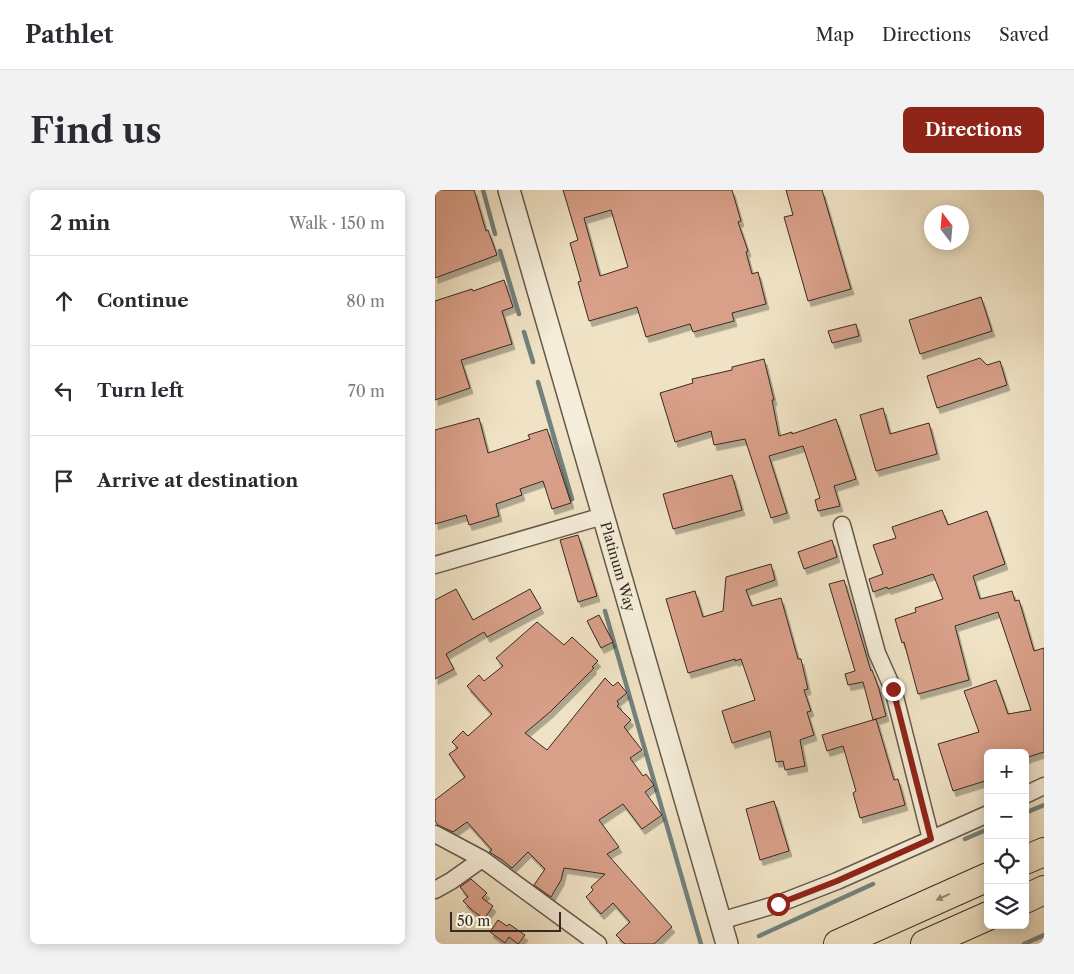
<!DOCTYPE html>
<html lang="en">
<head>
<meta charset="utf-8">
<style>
	body { margin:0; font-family:"Libre Caslon Text",serif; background:#f2f2f3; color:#2b2b33 }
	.controls { position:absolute; right:15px; bottom:15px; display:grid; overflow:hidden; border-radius:8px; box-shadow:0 2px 12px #0003 }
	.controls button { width:45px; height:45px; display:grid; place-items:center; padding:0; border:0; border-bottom:1px solid #e1e1e2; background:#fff; color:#2b2b33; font:25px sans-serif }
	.compass { position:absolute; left:489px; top:15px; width:45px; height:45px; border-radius:50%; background:#fff; box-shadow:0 2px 12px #0003; rotate:344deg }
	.scale { position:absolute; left:15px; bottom:12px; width:111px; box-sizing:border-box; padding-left:5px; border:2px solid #372a23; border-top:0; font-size:14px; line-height:18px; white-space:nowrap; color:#372a23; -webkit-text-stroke:4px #f5edd9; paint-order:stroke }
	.stop { position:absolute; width:15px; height:15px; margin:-11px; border:4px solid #8f2418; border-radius:50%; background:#fff }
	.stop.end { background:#8f2418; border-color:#fff; box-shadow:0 1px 5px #0008 }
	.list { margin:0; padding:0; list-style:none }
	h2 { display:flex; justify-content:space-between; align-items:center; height:65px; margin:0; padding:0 20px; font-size:21px }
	h2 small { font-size:16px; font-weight:400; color:#7c7c81 }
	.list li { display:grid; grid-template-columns:32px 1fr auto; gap:15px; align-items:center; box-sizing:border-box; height:90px; padding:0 20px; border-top:1px solid #e1e1e2 }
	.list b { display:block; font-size:19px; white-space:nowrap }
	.list em { font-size:16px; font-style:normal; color:#7c7c81 }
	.icon { flex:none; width:28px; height:28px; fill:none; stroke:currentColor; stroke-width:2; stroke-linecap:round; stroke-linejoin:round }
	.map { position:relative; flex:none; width:609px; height:754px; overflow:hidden; border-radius:8px }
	header { display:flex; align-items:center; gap:30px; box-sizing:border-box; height:70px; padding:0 25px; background:#fff; border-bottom:1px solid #e1e1e2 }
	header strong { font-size:24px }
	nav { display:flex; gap:28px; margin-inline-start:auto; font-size:18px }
	.intro { display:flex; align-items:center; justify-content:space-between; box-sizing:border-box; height:120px; padding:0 30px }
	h1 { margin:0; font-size:35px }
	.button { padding:12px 22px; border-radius:8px; background:#8f2418; color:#fff; font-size:18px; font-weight:700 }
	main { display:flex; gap:30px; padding:0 30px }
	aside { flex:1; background:#fff; border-radius:8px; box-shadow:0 2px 12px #0003 }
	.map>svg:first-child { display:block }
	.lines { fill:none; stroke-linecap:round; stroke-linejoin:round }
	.stream { stroke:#73827e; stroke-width:4.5 }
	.building { fill:#d9a089; stroke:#372a23; fill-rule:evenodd; filter:url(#shadow) }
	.minor-casing { stroke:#65584c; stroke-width:19 }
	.tertiary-casing { stroke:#65584c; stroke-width:24 }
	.trunk-casing { stroke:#372a23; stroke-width:30 }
	.minor { stroke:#f5edd9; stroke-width:16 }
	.tertiary { stroke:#f5edd9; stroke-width:21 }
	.trunk { stroke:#f0e3c5; stroke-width:28 }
	.oneway { fill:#948674 }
	.route { stroke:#8f2418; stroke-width:6 }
	.labels { text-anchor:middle; stroke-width:4; stroke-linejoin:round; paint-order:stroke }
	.street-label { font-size:14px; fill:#372a23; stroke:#f5edd9 }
</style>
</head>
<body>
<header>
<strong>Pathlet</strong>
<nav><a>Map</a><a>Directions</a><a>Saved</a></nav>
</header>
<div class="intro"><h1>Find us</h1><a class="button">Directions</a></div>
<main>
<aside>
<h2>2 min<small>Walk · 150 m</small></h2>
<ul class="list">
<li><svg class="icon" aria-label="ahead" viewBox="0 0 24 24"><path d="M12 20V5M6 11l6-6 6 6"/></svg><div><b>Continue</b></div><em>80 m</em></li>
<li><svg class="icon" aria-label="left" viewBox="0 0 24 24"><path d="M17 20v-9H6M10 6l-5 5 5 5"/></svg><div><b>Turn left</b></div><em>70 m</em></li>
<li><svg class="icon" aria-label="arrive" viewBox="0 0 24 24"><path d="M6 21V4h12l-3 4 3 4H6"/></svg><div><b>Arrive at destination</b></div></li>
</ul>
</aside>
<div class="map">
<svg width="609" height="754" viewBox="0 0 609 754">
	<defs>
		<filter id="shadow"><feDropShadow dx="3" dy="5.5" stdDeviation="0" flood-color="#0004"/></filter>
	</defs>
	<rect width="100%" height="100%" fill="#f0e3c5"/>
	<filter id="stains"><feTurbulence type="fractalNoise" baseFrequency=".004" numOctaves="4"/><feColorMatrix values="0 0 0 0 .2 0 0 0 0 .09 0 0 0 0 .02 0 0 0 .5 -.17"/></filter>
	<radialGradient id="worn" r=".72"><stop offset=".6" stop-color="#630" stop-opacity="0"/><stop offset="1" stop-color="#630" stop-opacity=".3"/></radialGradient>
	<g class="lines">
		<path class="stream" d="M 48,0 L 60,44
			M 65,61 L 84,124
			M 89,142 L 98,172
			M 103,192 L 137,309
			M 170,421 L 266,754
			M 590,623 L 609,615
			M 530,649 L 553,639
			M 324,746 L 438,694
			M 589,754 L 609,745"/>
	</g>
	<path class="building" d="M 0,0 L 39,0 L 51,41 L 53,40 L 62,65 L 0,88 Z
		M 128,0 L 297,0 L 306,31 L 303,32 L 313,61 L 311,62 L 317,84 L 323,82 L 331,114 L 297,123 L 299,131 L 258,142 L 255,134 L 211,147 L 202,117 L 154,131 L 143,92 L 146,91 L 135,53 L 143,50 ZM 176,20 L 193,77 L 165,86 L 149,28 Z
		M 351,0 L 387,0 L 416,99 L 373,111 L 349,27 L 358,25 Z
		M 69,90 L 78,117 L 67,121 L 77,154 L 26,170 L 35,198 L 0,210 L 0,111 L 37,99 L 38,101 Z
		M 546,107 L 557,141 L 485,164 L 474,130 Z
		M 421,134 L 424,146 L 397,153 L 393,141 Z
		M 545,168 L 552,175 L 565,171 L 572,195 L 502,218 L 492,186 Z
		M 329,169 L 339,210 L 337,210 L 344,246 L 357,242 L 357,244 L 401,229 L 421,289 L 399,296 L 405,316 L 383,321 L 380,310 L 385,308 L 368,256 L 334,266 L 352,323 L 336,328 L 310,249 L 279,255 L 276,241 L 240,252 L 225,203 L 258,193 L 257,189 L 297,180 L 297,177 Z
		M 448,218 L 455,244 L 494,233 L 502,264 L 441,281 L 425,225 Z
		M 44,228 L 53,263 L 95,249 L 93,245 L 112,239 L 136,313 L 117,319 L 108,291 L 85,299 L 87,305 L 61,314 L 64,326 L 34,335 L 31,325 L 0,334 L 0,240 Z
		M 297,285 L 307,320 L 238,339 L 228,304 Z
		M 507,320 L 513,335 L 552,321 L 570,374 L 538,386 L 545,409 L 577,401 L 580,411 L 584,410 L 599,461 L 609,458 L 609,562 L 590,568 L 590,563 L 553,563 L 553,590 L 518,601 L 503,554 L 544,542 L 529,501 L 561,490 L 573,524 L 596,520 L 563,422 L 520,436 L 534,490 L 483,504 L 469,452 L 467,453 L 460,429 L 481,422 L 480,418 L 508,409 L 498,384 L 453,399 L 452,397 L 438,402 L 434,389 L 448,384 L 438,355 L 461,348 L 457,337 Z
		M 143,345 L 162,406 L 143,412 L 125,350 Z
		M 397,350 L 402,367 L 369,379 L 363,362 Z
		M 336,374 L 340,390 L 311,400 L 317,416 L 346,408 L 363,469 L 366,469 L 373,499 L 369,500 L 376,521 L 372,522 L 379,545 L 365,550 L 370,576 L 350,580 L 348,571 L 341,572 L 335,541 L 297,553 L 287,521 L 320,510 L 306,469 L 300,471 L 300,469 L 253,483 L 231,409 L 260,401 L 268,427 L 288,421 L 291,387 Z
		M 409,390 L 436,481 L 437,480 L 444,499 L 451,526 L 438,530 L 428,492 L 413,495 L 410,484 L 420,481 L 394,394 Z
		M 21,399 L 38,430 L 95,399 L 106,418 L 52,447 L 49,442 L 11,464 L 19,479 L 0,489 L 0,410 Z
		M 164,425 L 178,452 L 166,458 L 152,431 Z
		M 102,432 L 129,455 L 137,447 L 163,471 L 157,477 L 159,478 L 115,522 L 90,543 L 112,560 L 170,488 L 178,496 L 183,492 L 192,503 L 182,511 L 184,514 L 182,516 L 196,530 L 189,537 L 207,560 L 195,568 L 208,586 L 211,584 L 219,595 L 210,602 L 227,625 L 207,639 L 188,614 L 164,630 L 184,657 L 172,664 L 237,737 L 219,754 L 190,754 L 181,745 L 195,732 L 178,713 L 166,724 L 151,707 L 158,700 L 156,697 L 170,684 L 129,678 L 126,690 L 116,707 L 99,695 L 110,679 L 93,662 L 77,678 L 66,669 L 54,662 L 57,660 L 32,632 L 18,642 L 3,635 L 0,631 L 0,610 L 30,587 L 14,564 L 23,558 L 17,552 L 28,541 L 33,546 L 57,524 L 32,496 L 44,485 L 49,491 L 68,476 L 61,468 Z
		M 441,529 L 459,590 L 463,589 L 470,615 L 425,628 L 418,603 L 421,601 L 408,556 L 392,561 L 387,545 Z
		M 339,611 L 354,661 L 325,670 L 311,619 Z
		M 36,689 L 52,703 L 47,708 L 58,716 L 49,729 L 37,720 L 28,711 L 33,707 L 25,697 Z
		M 63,730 L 72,736 L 74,734 L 90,745 L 83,754 L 74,747 L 70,753 L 55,742 Z"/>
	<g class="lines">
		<g class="minor-casing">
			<path id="minor" d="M 407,335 L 442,463 L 458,499 L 496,649
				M 0,375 L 168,326
				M 590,605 L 609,596
				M 0,644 L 47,669 L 163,754
				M 0,700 L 16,691 L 47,669
				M 285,731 L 343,714 L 402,691 L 553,624"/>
		</g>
		<g class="tertiary-casing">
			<g id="tertiary">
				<path id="s1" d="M 74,0 L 292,754"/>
			</g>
		</g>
		<g class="trunk-casing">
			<path id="trunk" d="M 590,670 L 609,662
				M 590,709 L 609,700
				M 403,754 L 553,687
				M 490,754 L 553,726"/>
		</g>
		<use href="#minor" class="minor"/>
		<use href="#tertiary" class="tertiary"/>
		<use href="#trunk" class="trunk"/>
	</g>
	<defs><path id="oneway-solid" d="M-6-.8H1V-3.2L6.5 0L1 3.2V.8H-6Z" transform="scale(1.25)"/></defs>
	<use class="oneway" href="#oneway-solid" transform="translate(508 707) rotate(156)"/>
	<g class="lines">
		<path class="route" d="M 343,714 L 402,691 L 496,649 L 458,499"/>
	</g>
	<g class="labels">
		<g class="street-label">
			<text dy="5" stroke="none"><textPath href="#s1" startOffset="392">Platinum Way</textPath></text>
		</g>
	</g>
	<rect width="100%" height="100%" filter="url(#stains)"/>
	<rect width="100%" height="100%" fill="url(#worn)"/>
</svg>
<div class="controls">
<button>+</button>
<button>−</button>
<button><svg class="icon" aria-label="locate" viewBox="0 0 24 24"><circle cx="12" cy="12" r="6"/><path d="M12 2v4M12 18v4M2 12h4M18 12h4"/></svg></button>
<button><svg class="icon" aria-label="layers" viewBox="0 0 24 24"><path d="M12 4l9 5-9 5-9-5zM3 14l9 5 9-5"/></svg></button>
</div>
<svg class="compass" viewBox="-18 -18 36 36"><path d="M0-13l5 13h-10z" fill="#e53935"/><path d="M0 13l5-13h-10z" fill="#7c7c81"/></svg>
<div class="scale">50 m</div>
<div class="stop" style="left:343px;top:714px"></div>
<div class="stop end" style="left:458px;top:499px"></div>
</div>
</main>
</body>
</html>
